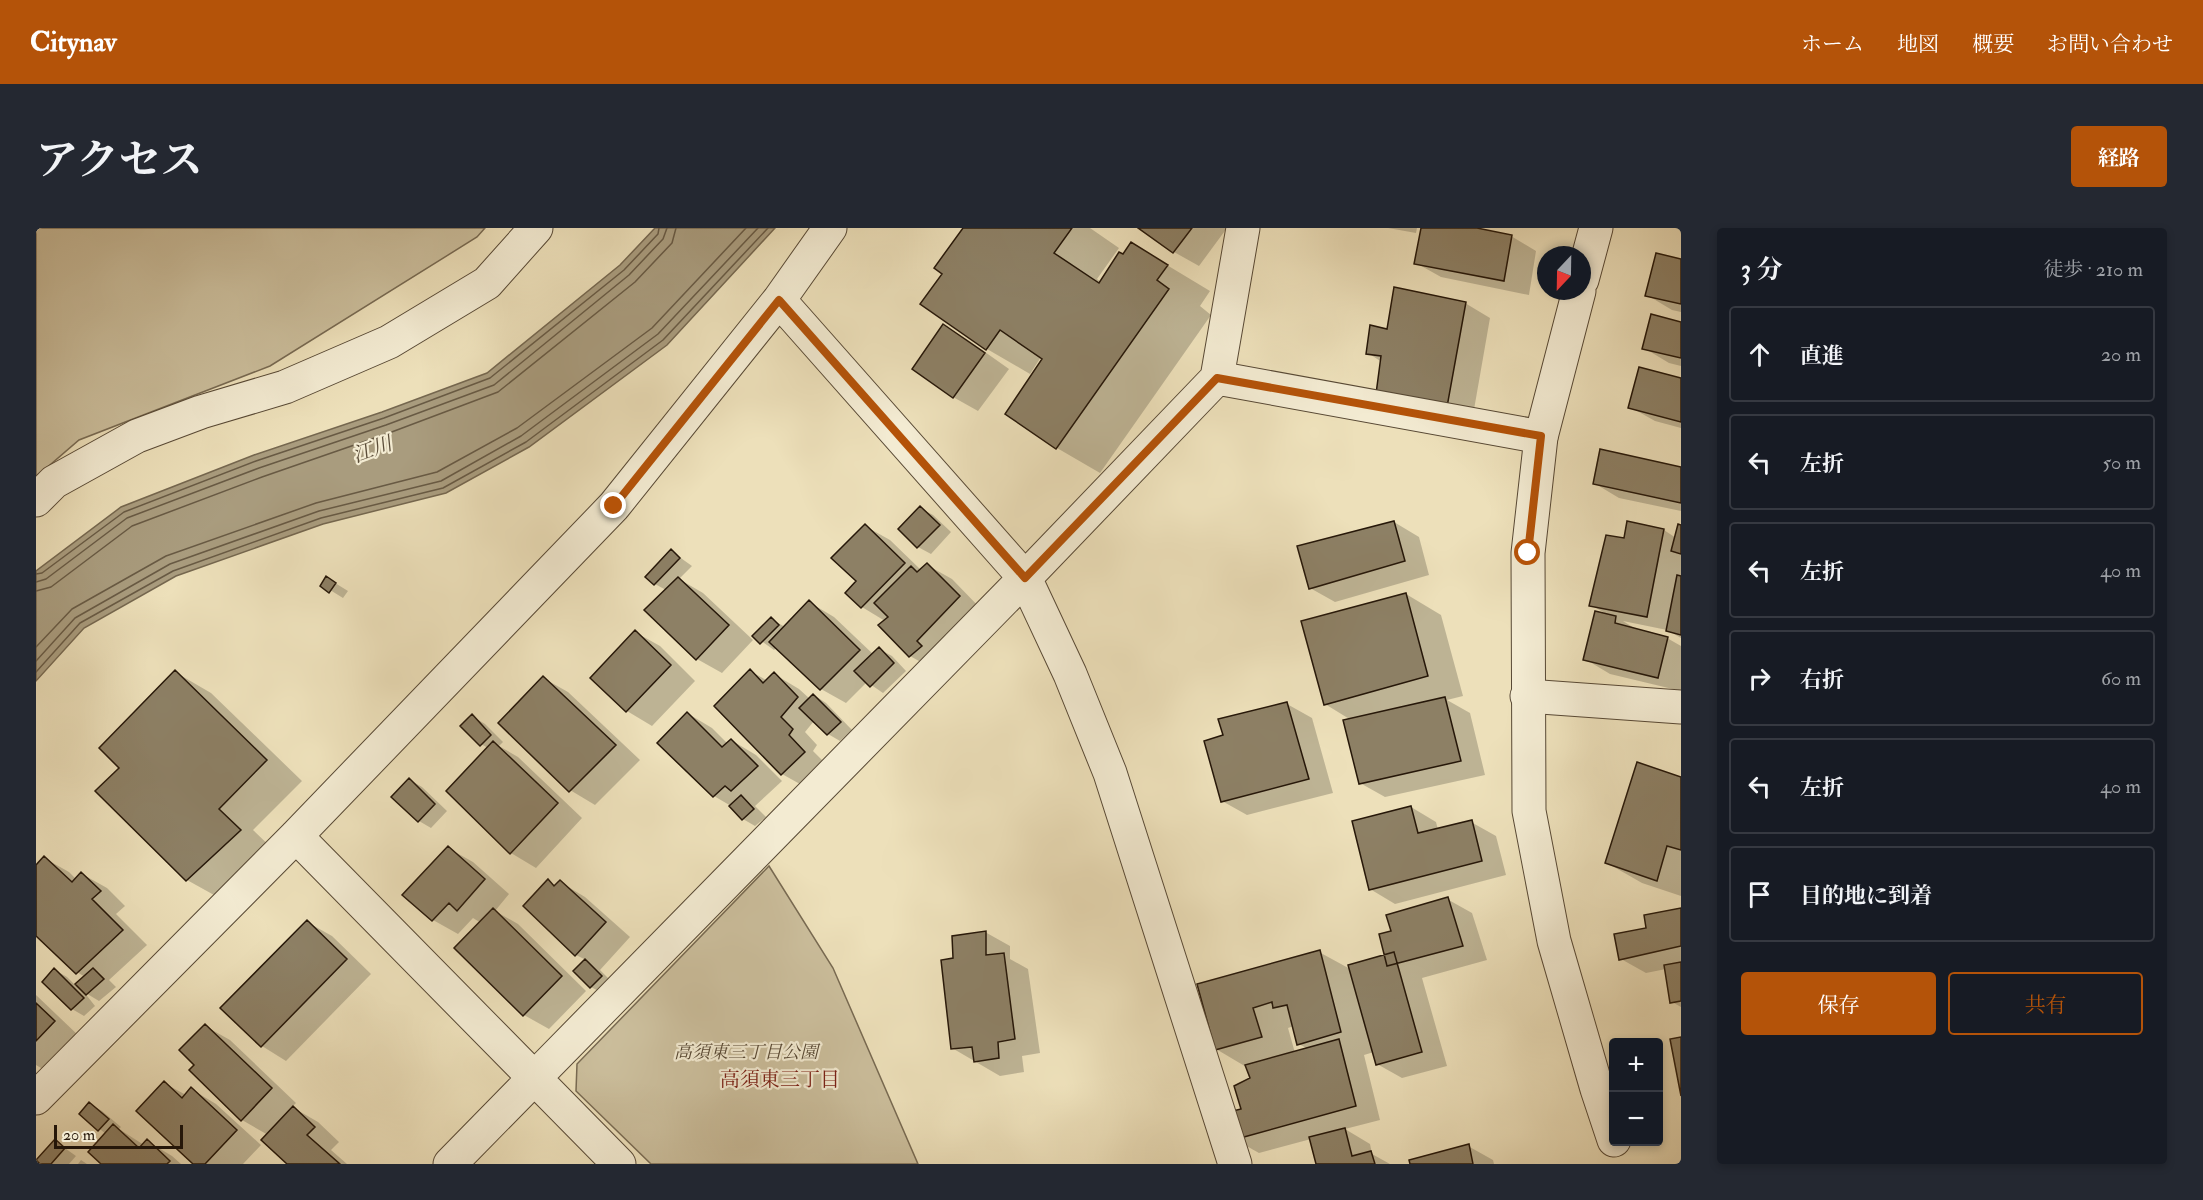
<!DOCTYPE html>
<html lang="ja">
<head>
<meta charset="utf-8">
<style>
	body { margin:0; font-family:"IM FELL Double Pica","Noto Serif JP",serif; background:#242831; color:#f1f3f6 }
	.controls { position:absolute; right:18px; bottom:18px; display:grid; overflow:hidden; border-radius:6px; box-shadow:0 3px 9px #0003 }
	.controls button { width:54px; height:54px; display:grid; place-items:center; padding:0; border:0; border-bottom:2px solid #363941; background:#171b24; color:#f1f3f6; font:30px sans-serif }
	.compass { position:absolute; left:1501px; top:18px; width:54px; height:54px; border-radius:50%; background:#171b24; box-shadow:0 3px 9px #0003; rotate:202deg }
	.scale { position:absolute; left:18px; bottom:15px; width:129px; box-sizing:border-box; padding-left:6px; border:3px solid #261709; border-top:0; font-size:16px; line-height:21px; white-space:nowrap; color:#261709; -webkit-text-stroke:4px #f3ebd2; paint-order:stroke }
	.stop { position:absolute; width:18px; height:18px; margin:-14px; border:4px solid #b45309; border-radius:50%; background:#fff }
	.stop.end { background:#b45309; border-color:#fff; box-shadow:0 2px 6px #0008 }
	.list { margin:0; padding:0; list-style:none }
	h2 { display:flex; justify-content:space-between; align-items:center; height:78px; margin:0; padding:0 24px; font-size:26px }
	h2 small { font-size:20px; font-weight:400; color:#9ea1a6 }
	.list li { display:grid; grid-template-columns:39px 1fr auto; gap:18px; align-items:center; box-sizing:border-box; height:96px; margin:0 12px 12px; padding:0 12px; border:2px solid #363941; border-radius:6px }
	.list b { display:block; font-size:22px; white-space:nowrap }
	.list em { font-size:20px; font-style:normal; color:#9ea1a6 }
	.actions { display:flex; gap:12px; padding:18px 24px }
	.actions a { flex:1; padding:14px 0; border:2px solid #b45309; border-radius:6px; text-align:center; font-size:21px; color:#b45309 }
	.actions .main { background:#b45309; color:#fff }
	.icon { flex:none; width:33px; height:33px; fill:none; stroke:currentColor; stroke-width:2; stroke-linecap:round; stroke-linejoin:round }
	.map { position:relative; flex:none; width:1645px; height:936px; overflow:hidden; border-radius:6px }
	header { display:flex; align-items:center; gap:36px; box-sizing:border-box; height:84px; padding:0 30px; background:#b45309; color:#fff }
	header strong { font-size:28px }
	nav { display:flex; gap:33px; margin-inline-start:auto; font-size:21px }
	.intro { display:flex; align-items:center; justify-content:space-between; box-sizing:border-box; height:144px; padding:0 36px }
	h1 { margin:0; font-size:42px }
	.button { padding:15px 27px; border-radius:6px; background:#b45309; color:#fff; font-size:21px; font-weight:700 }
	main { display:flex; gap:36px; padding:0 36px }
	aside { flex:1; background:#171b24; border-radius:6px; box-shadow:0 3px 9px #0003 }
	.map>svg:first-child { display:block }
	.green { fill:#cbbe9c; stroke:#786a52; stroke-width:1.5 }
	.water { fill:#a99c7e; stroke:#75674f; stroke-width:1.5 }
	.shadow { fill:#0003; fill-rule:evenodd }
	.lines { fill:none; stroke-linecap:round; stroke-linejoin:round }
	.shore { stroke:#685a44; stroke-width:1.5 }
	.building { fill:#8d8065; stroke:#261709; stroke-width:1.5 }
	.minor-casing { stroke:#584935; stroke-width:35 }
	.tertiary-casing { stroke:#584935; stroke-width:35 }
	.minor { stroke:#f3ebd2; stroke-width:33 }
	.tertiary { stroke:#f3ebd2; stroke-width:33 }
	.route { stroke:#b45309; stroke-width:8 }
	.labels { text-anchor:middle; stroke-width:4.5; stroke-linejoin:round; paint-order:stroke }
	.park-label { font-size:18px; font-style:italic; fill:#584935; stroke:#f3ebd2 }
	.water-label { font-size:20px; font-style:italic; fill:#5a4c38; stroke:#f3ebd2 }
	.neighbourhood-label { font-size:20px; fill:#7a1f14; stroke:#f3ebd2 }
</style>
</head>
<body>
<header>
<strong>Citynav</strong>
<nav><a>ホーム</a><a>地図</a><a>概要</a><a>お問い合わせ</a></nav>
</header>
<div class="intro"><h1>アクセス</h1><a class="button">経路</a></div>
<main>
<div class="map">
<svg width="1645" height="936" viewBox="0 0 1645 936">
	<rect width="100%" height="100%" fill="#ede0ba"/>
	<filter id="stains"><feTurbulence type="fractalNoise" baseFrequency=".00333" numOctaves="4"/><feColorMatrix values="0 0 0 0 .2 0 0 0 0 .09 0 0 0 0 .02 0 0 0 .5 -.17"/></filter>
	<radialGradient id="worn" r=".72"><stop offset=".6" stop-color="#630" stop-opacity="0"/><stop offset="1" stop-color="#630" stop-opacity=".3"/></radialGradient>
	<path class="green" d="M 0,0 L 449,0 L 441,9 L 234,138 L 43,212 L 0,249 Z
		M 733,638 L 797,740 L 882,936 L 615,936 L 540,863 L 541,836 Z"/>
	<path class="water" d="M 619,0 L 739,0 L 631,117 L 493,219 L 410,265 L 287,296 L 140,348 L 48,400 L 0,453 L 0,343 L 85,279 L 218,227 L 346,184 L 451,145 L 584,37 Z"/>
	<path class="shadow" d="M 929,0 L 1054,0 L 1083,20 L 1061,51 L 1065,54 L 1096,16 L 1174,63 L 1164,78 L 1175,87 L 1064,245 L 1021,220 L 971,185 L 1008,131 L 1005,129 L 994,146 L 951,121 L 886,76 L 908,45 Z
		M 1105,0 L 1191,0 L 1163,38 L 1138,24 Z
		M 1352,0 L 1381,0 L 1380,5 Z
		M 1387,0 L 1433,0 L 1475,8 L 1500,23 L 1493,67 L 1405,49 L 1380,35 Z
		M 1645,33 L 1645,84 L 1636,82 L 1611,67 Z
		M 1429,75 L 1454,90 L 1436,193 L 1332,125 L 1352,103 Z
		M 1645,95 L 1645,138 L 1633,135 L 1608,120 Z
		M 908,98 L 932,112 L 973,141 L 942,183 L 917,169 Z
		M 1645,151 L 1645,200 L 1619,193 L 1594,179 Z
		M 1645,240 L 1645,283 L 1583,270 L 1558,255 Z
		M 884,280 L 897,287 L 915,304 L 895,326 L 882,319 Z
		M 1358,294 L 1383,309 L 1393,347 L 1299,374 L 1274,360 Z
		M 829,298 L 854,312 L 885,342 L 891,337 L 916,351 L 948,384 L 899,442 L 874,428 L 844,397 L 849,393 L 826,379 L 811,365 L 822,353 Z
		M 1645,298 L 1645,410 L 1631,402 L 1587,393 L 1603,403 L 1631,410 L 1645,418 L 1645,463 L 1574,446 L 1549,431 L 1572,387 L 1555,377 L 1589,312 L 1628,302 L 1640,310 Z
		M 635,323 L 656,338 L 643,351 L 667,365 L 717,412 L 686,445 L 661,431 L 610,382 L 630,362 L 619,356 Z
		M 291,350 L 312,363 L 307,370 L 286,357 Z
		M 1370,366 L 1405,387 L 1427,468 L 1411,472 L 1434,485 L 1449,547 L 1349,569 L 1324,555 L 1315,492 L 1289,476 Z
		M 773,374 L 798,389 L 838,427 L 843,421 L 856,428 L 870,443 L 847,465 L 831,454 L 810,475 L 785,461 L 741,419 L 738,422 L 718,408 L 735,391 L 749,399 Z
		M 599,404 L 624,418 L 659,453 L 616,498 L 591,483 L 556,450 Z
		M 714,443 L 732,453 L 738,446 L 763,461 L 774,471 L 778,467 L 790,475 L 816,502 L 804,513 L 792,506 L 778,493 L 769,504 L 781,517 L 777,523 L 793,539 L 771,560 L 746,546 Z
		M 139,444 L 175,465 L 266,553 L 217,602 L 239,623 L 187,672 L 151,652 L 61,563 L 85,540 Z
		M 507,450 L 532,464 L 604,532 L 559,577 L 534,562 Z
		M 1251,476 L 1276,490 L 1297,565 L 1211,587 L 1186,573 L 1189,508 Z
		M 651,485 L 676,500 L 692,516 L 695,512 L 720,527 L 746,553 L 719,578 L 730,589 L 719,598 L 707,591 L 695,578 L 678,568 Z
		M 436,488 L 449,496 L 467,514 L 463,518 L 482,529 L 546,590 L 500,640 L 475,625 L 412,563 L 452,520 L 445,516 Z
		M 1645,550 L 1645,668 L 1606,655 L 1571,635 Z
		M 374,552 L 386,559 L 411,583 L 395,600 L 383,593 Z
		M 1375,579 L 1400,594 L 1402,602 L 1435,594 L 1460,608 L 1470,647 L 1359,676 L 1334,661 Z
		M 412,620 L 437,634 L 473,666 L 459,683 L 482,696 L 550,763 L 513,801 L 488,787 L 445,695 L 437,690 L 422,706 L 397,692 Z
		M 8,630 L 33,644 L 40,651 L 46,646 L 71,660 L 89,678 L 80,686 L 111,717 L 73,752 L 80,759 L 63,773 L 48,764 L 59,778 L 48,788 L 36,781 L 19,742 L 31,749 L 40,758 L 49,749 L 41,744 L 0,706 L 0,638 Z
		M 512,653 L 521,658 L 524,654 L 549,669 L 594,709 L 564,742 L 578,756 L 568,766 L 555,759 L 550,732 L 540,727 Z
		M 1411,671 L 1436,685 L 1451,732 L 1386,750 L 1411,838 L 1366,850 L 1341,836 L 1338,824 L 1328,827 L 1344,892 L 1309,901 L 1334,916 L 1336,926 L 1354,936 L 1281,936 L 1275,911 L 1223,925 L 1198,911 L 1216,851 L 1212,840 L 1180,821 L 1163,757 L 1283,724 L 1316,742 L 1350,728 L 1357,704 ZM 1258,798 L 1263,816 L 1272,821 L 1259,825 L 1252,800 Z
		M 1645,681 L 1645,779 L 1636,774 L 1630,741 L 1610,745 L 1585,731 Z
		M 271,694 L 296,708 L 335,746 L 250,833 L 226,818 Z
		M 949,704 L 974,718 L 974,731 L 992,741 L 1004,825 L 986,828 L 988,844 L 964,848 L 916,820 L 919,731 Z
		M 0,767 L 43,808 L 10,843 L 0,837 Z
		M 169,798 L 194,812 L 260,875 L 256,879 L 282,894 L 303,914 L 295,922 L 311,936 L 253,936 L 232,907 L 206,892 L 160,837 Z
		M 128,855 L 150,867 L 155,861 L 180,876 L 225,917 L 207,936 L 159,936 Z
		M 54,876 L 66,883 L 85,899 L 83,901 L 108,917 L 111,913 L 136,928 L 145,936 L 67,936 L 70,906 L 45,886 Z
		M 19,913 L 40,928 L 33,936 L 6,936 Z
		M 1432,918 L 1457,932 L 1458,936 L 1375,936 Z
		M 45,932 L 51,936 L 42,936 Z"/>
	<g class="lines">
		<path class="shore" d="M 0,346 L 6,345 L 88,284 L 220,233 L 348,190 L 454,150 L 588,42 L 622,6 L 623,0
			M 0,354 L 10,351 L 91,290 L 223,240 L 350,197 L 458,157 L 593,47 L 627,11 L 631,0
			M 0,363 L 15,359 L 96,298 L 226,249 L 353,205 L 462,164 L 599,54 L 636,15 L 640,0
			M 0,419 L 36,381 L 130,328 L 280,275 L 401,244 L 481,200 L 616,100 L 710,0
			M 0,433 L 39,390 L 134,336 L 283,283 L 405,253 L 485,208 L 622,106 L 722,0
			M 0,444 L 44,395 L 137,343 L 285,290 L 407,260 L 490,214 L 627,112 L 732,0"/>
	</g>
	<path class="building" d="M 927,0 L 1036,0 L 1018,25 L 1063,55 L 1083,24 L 1087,26 L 1095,14 L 1132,37 L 1121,52 L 1133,61 L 1020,221 L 969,186 L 1006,131 L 964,102 L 950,122 L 884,76 L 906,46 L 898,40 Z
		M 1102,0 L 1156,0 L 1137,25 Z
		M 1385,0 L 1441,0 L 1476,7 L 1468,53 L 1378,36 Z
		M 1620,25 L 1645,31 L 1645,76 L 1609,68 Z
		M 1358,59 L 1430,74 L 1411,179 L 1340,166 L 1345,128 L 1330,126 L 1334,97 L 1351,101 Z
		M 1615,86 L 1645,94 L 1645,130 L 1606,121 Z
		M 907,96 L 949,125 L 917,170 L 876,141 Z
		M 1603,139 L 1645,150 L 1645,194 L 1592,180 Z
		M 1564,221 L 1645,239 L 1645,275 L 1557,256 Z
		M 884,278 L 904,297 L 881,320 L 862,301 Z
		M 1358,293 L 1369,333 L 1273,361 L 1261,318 Z
		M 1591,293 L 1628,301 L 1611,389 L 1553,378 L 1570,307 L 1588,310 Z
		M 829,296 L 869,335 L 825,380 L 809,365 L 820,353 L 795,330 Z
		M 1642,296 L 1645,297 L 1645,326 L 1635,323 Z
		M 635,321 L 644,330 L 618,357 L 609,349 Z
		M 891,335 L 924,368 L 881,413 L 886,418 L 873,429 L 842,397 L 852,389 L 838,375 L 875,338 L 881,344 Z
		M 1641,347 L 1645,348 L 1645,407 L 1630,403 Z
		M 290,348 L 300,355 L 293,365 L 284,358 Z
		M 642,349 L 693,397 L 660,432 L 608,382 Z
		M 1370,365 L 1392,448 L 1288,477 L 1265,393 Z
		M 773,372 L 824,422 L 784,462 L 733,414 Z
		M 1559,383 L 1580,388 L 1579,395 L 1632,409 L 1622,450 L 1547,432 Z
		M 735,389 L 743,397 L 724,416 L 716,408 Z
		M 599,402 L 635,437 L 590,484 L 554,450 Z
		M 843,419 L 858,435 L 834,459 L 818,443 Z
		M 714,441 L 727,455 L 738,444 L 762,469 L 745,489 L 757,501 L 753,507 L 769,524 L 745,547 L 678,478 Z
		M 139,442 L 231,532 L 183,581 L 205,602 L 150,653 L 59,563 L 83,540 L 63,520 Z
		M 507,448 L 580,517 L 533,564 L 462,495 Z
		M 777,466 L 805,494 L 791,507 L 763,480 Z
		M 1409,469 L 1425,533 L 1323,556 L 1307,492 Z
		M 1251,474 L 1273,551 L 1185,574 L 1168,513 L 1187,507 L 1182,491 Z
		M 651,484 L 686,519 L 695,511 L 722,538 L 695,563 L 689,558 L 677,569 L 621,515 Z
		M 436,486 L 455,507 L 444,518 L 424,498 Z
		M 457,513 L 522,575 L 474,626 L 410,563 Z
		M 1601,534 L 1645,549 L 1645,622 L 1631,618 L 1621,653 L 1569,635 Z
		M 373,550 L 399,576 L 382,594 L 355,569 Z
		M 705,567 L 718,581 L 706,592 L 693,578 Z
		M 1375,578 L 1382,605 L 1436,592 L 1446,633 L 1333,662 L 1316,593 Z
		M 412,618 L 449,651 L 421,683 L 413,675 L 396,693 L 366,667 Z
		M 8,628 L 36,654 L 45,644 L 65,663 L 56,671 L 87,702 L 40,746 L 0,708 L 0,637 Z
		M 512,651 L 518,658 L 524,652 L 570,694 L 539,728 L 487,678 Z
		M 1412,669 L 1427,718 L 1351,738 L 1343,706 L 1355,703 L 1350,687 Z
		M 457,680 L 526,748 L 487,788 L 418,720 Z
		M 1645,680 L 1645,718 L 1583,732 L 1578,706 L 1610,700 L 1608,687 Z
		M 271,692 L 311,731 L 225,819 L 184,780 Z
		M 950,703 L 950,727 L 968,725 L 979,811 L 962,814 L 963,830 L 938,834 L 936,819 L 915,821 L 905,732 L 917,730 L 916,708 Z
		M 1284,722 L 1305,804 L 1261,817 L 1251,777 L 1237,780 L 1236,774 L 1217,780 L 1226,809 L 1179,822 L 1161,756 Z
		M 1358,724 L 1386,824 L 1340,837 L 1312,737 Z
		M 549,731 L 566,748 L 554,760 L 537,743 Z
		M 1645,734 L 1645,773 L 1634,775 L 1628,737 Z
		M 18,740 L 48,770 L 35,782 L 6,754 Z
		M 57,740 L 68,751 L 50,767 L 39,756 Z
		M 0,775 L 19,793 L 0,813 Z
		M 169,796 L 236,860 L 205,893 L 153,842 L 158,837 L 143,822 Z
		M 1645,809 L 1645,868 L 1634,811 Z
		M 1303,811 L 1320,878 L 1197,912 L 1189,885 L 1205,881 L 1198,858 L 1214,850 L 1209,837 Z
		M 128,853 L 146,870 L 155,859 L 201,902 L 169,936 L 157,936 L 100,883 Z
		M 53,874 L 73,891 L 62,903 L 43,886 Z
		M 257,878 L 279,899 L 271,907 L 304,936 L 251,936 L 225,912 Z
		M 77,896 L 103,920 L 111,911 L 134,933 L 131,936 L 65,936 L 52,924 Z
		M 1309,900 L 1316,928 L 1335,923 L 1339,936 L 1280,936 L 1273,909 Z
		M 19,911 L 29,920 L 15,936 L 4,936 L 0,932 Z
		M 1433,916 L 1437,936 L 1374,936 L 1373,932 Z"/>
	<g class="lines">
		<g class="minor-casing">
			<path id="minor" d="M 743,72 L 989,350 L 1034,446 L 1074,545 L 1199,936
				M 1181,150 L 1207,0
				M 0,272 L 18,254 L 101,208 L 165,184 L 249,159 L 353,114 L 451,55 L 500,0
				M 1491,468 L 1645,479
				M 260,608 L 583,936
				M 0,870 L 260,608 L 578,278 L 743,72 L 794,0
				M 414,936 L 989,350 L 1181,150 L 1505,209"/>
		</g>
		<g class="tertiary-casing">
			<path id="tertiary" d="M 1546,52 L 1560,0
				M 1543,63 L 1505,209 L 1492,325 L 1493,583 L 1518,713 L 1561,861 L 1578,912"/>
		</g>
		<use href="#minor" class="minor"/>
		<use href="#tertiary" class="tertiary"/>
	</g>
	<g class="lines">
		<path class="route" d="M 578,278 L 743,72 L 989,350 L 1181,150 L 1505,208 L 1492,325"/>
	</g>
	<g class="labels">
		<g class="park-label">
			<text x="710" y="830">高須東三丁目公園</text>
		</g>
		<g class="water-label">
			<text transform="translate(336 221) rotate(-20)" y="7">江川</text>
		</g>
		<g class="neighbourhood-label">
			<text x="744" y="858">高須東三丁目</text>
		</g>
	</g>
	<rect width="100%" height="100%" filter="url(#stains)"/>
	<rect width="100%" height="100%" fill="url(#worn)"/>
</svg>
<div class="controls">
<button>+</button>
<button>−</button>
</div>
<svg class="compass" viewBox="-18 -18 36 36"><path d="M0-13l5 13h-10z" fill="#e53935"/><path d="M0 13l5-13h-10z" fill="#9ea1a6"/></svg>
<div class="scale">20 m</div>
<div class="stop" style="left:1492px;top:325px"></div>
<div class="stop end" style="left:578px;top:278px"></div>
</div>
<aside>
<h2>3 分<small>徒歩 · 210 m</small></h2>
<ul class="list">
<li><svg class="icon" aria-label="ahead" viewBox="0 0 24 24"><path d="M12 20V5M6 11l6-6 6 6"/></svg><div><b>直進</b></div><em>20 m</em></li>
<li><svg class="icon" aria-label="left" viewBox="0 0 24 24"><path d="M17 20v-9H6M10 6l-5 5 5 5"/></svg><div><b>左折</b></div><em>50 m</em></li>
<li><svg class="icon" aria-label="left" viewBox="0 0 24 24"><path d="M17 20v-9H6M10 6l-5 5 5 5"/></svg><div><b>左折</b></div><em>40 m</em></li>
<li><svg class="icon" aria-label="right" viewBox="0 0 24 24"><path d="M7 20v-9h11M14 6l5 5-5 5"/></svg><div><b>右折</b></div><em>60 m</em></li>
<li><svg class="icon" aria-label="left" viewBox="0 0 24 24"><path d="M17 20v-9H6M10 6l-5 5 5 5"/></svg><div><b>左折</b></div><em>40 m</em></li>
<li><svg class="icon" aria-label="arrive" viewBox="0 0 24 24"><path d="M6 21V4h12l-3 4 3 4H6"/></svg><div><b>目的地に到着</b></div></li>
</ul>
<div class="actions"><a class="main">保存</a><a>共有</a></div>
</aside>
</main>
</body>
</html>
